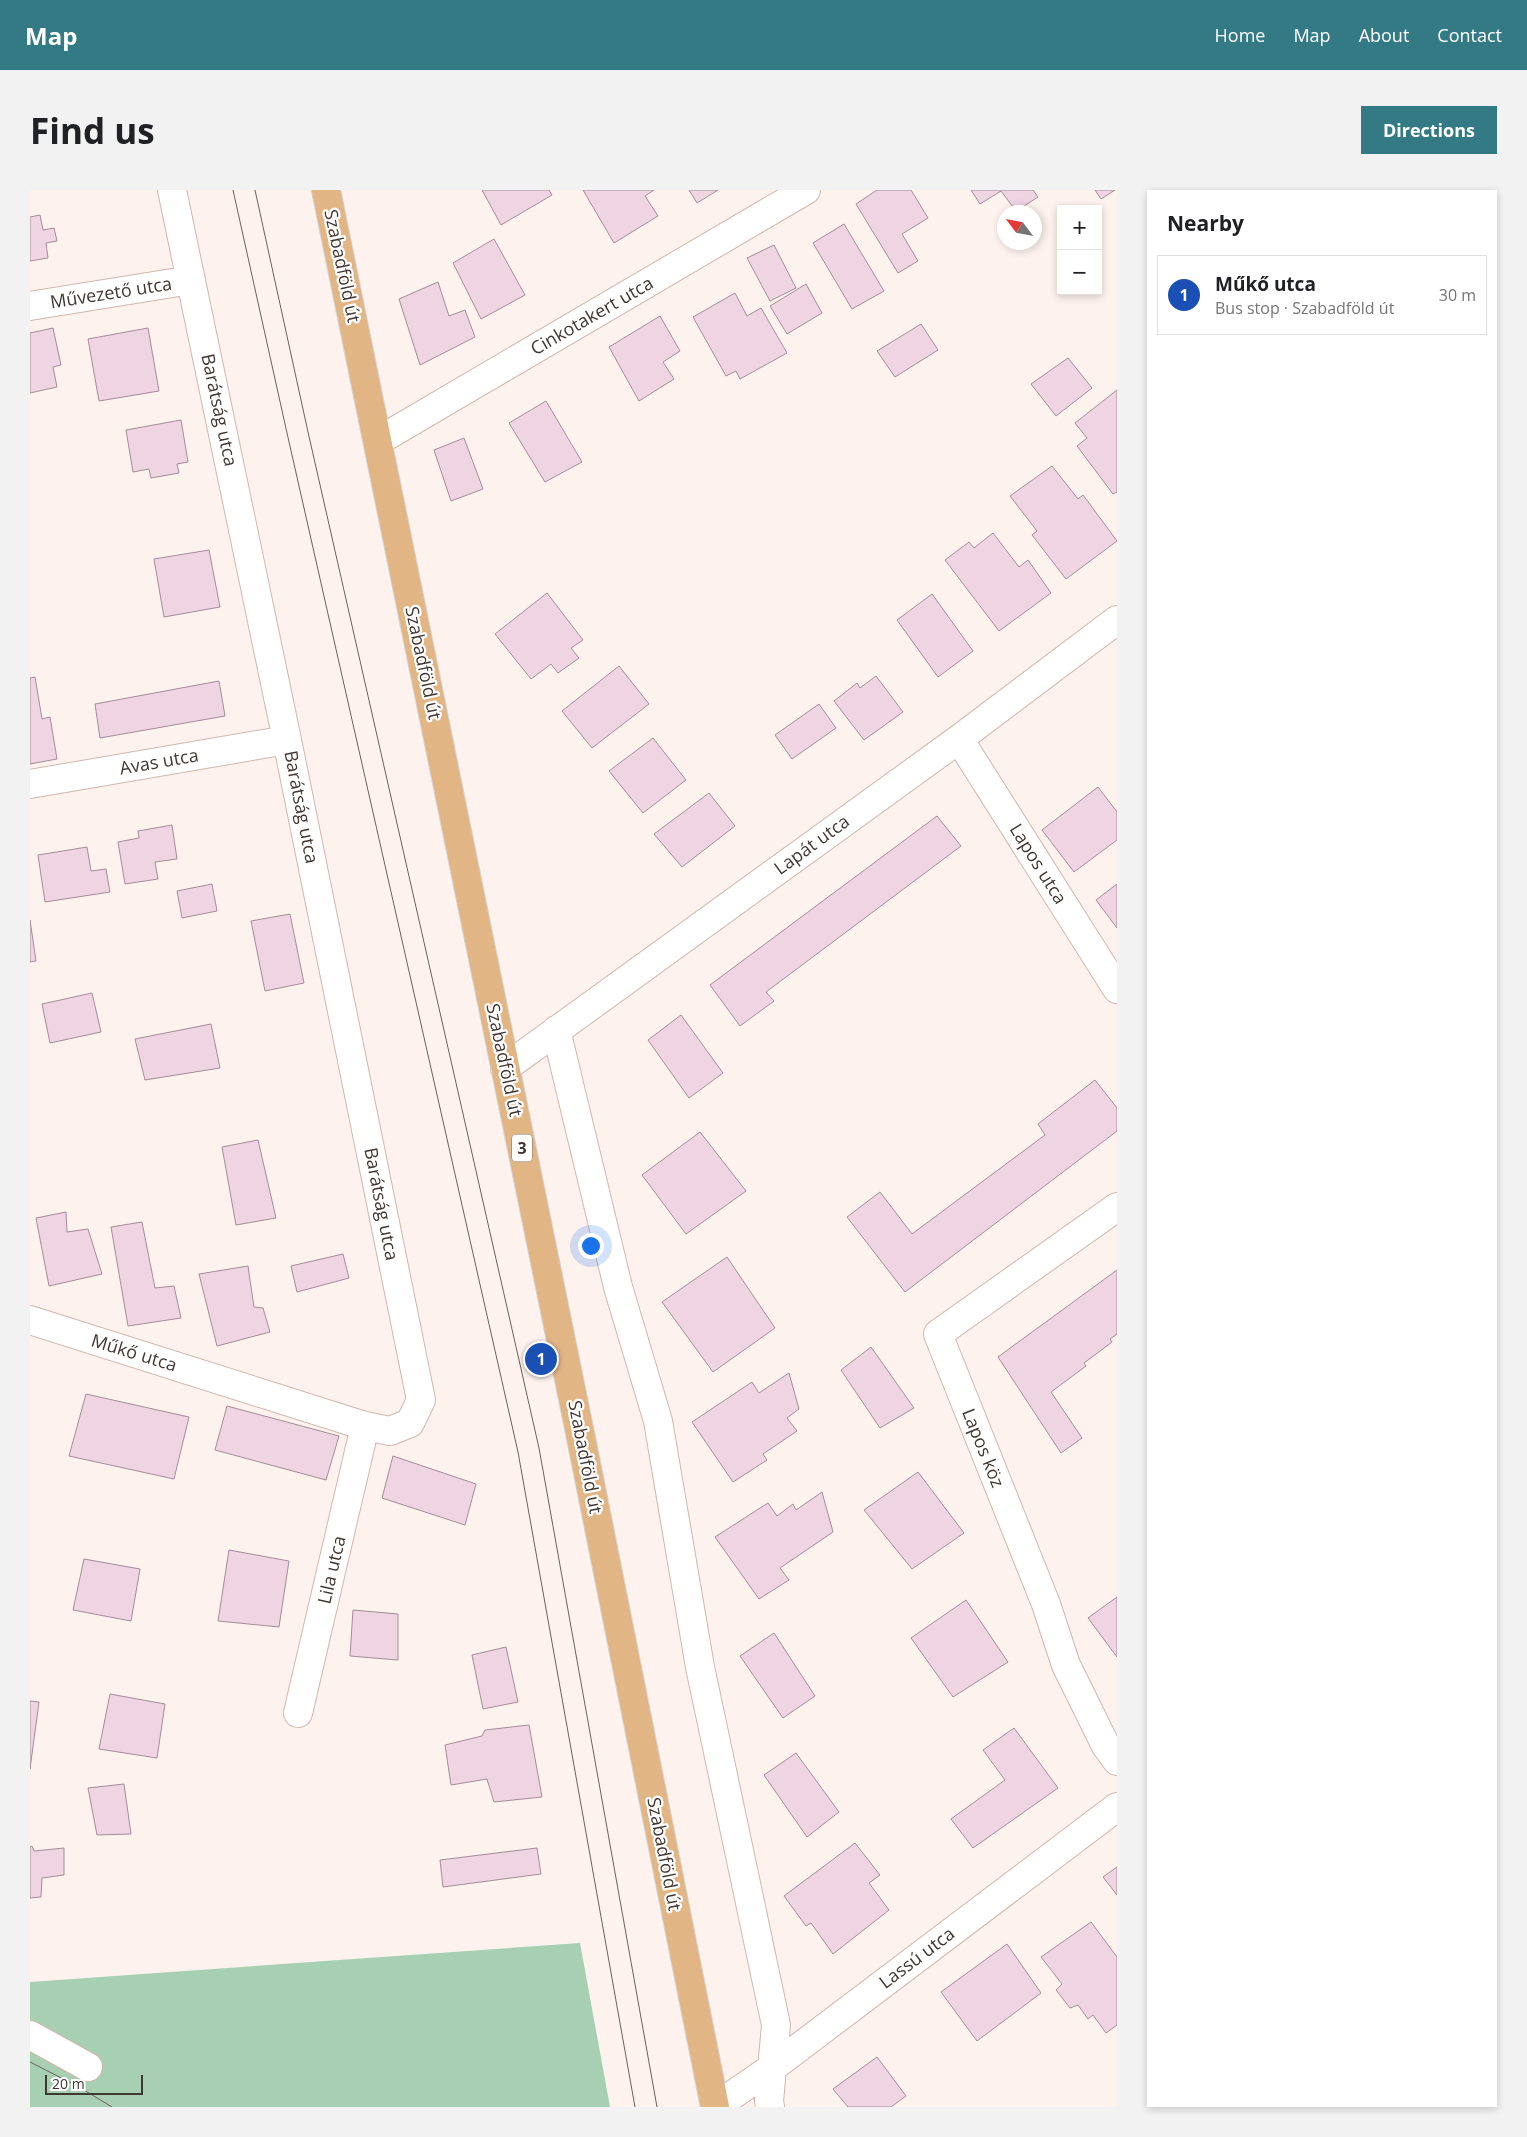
<!DOCTYPE html>
<html lang="en">
<head>
<meta charset="utf-8">
<style>
	body { margin:0; font-family:"Open Sans",sans-serif; background:#f2f2f2; color:#202124 }
	.controls { position:absolute; right:15px; top:15px; display:grid; overflow:hidden; border-radius:0px; box-shadow:0 2px 8px #0003 }
	.controls button { width:45px; height:45px; display:grid; place-items:center; padding:0; border:0; border-bottom:1px solid #e0e0e0; background:#fff; color:#202124; font:25px sans-serif }
	.compass { position:absolute; left:967px; top:15px; width:45px; height:45px; border-radius:50%; background:#fff; box-shadow:0 2px 8px #0003; rotate:302deg }
	.scale { position:absolute; left:15px; bottom:12px; width:98px; box-sizing:border-box; padding-left:5px; border:2px solid #413632; border-top:0; font-size:14px; line-height:18px; white-space:nowrap; color:#413632; -webkit-text-stroke:4px #fff; paint-order:stroke }
	.you { position:absolute; left:560px; top:1055px; width:18px; height:18px; margin:-12px; border:4px solid #fff; border-radius:50%; background:#1a73e8; box-shadow:0 0 0 8px #1a73e833 }
	.badge { display:grid; place-items:center; width:32px; height:32px; border-radius:50%; background:#337a85; color:#fff; font-size:16px; font-weight:700 }
	.pin { position:absolute; translate:-50% -50%; border:2px solid #fff; box-shadow:0 1px 5px #0006 }
	.list { margin:0; padding:0; list-style:none }
	h2 { display:flex; justify-content:space-between; align-items:center; height:65px; margin:0; padding:0 20px; font-size:21px }
	h2 small { font-size:16px; font-weight:400; color:#757577 }
	.list li { display:grid; grid-template-columns:32px 1fr auto; gap:15px; align-items:center; box-sizing:border-box; height:80px; margin:0 10px 10px; padding:0 10px; border:1px solid #e0e0e0; border-radius:0px }
	.list b { display:block; font-size:19px; white-space:nowrap }
	.list p { margin:0; font-size:16px; white-space:nowrap; color:#757577 }
	.list em { font-size:16px; font-style:normal; color:#757577 }
	.map { position:relative; flex:none; width:1087px; height:1917px; overflow:hidden; border-radius:0px }
	header { display:flex; align-items:center; gap:30px; box-sizing:border-box; height:70px; padding:0 25px; background:#337a85; color:#fff }
	header strong { font-size:24px }
	nav { display:flex; gap:28px; margin-inline-start:auto; font-size:18px }
	.intro { display:flex; align-items:center; justify-content:space-between; box-sizing:border-box; height:120px; padding:0 30px }
	h1 { margin:0; font-size:35px }
	.button { padding:12px 22px; border-radius:0px; background:#337a85; color:#fff; font-size:18px; font-weight:700 }
	main { display:flex; gap:30px; padding:0 30px }
	aside { flex:1; background:#fff; border-radius:0px; box-shadow:0 2px 8px #0003 }
	.map>svg:first-child { display:block }
	.green { fill:#a6d0b1 }
	.building { fill:#efd5e2; stroke:#a48c98 }
	.lines { fill:none; stroke-linecap:round; stroke-linejoin:round }
	.minor-casing { stroke:#d1b6ad; stroke-width:30 }
	.major-casing { stroke:#d5d3d2; stroke-width:30 }
	.minor { stroke:#fff; stroke-width:28 }
	.major { stroke:#e2b585; stroke-width:28 }
	.tram { stroke:#6b605c; stroke-width:1 }
	.labels { text-anchor:middle; stroke-width:4.5; stroke-linejoin:round; paint-order:stroke }
	.shield { fill:#fff; stroke:#7a7270; stroke-width:1 }
	.shield-label { font-size:16px; font-weight:bold; fill:#413632 }
	.street-label { font-size:18px; fill:#413632; stroke:#fff }
</style>
</head>
<body>
<header>
<strong>Map</strong>
<nav><a>Home</a><a>Map</a><a>About</a><a>Contact</a></nav>
</header>
<div class="intro"><h1>Find us</h1><a class="button">Directions</a></div>
<main>
<div class="map">
<svg width="1087" height="1917" viewBox="0 0 1087 1917">
	<rect width="100%" height="100%" fill="#fdf2ee"/>
	<path class="green" d="M 550,1753 L 580,1917 L 0,1917 L 0,1792 Z"/>
	<path class="building" d="M 452,0 L 519,0 L 522,5 L 471,35 Z
		M 553,0 L 624,0 L 615,6 L 628,26 L 584,53 Z
		M 659,0 L 688,0 L 667,13 Z
		M 847,0 L 881,0 L 898,28 L 872,44 L 888,71 L 868,83 L 826,14 Z
		M 941,0 L 1003,0 L 1008,7 L 986,21 L 971,1 L 950,14 Z
		M 1065,0 L 1085,0 L 1071,9 Z
		M 10,25 L 13,40 L 24,38 L 27,51 L 16,53 L 18,68 L 0,71 L 0,27 Z
		M 814,34 L 854,101 L 822,119 L 783,53 Z
		M 464,49 L 495,105 L 451,129 L 423,73 Z
		M 744,55 L 766,98 L 740,111 L 717,68 Z
		M 408,92 L 419,126 L 435,120 L 445,147 L 390,175 L 369,109 Z
		M 776,94 L 792,123 L 757,144 L 740,116 Z
		M 705,103 L 717,126 L 731,118 L 757,163 L 710,189 L 706,181 L 696,186 L 663,127 Z
		M 630,126 L 650,161 L 633,172 L 644,189 L 609,211 L 579,157 Z
		M 891,134 L 908,160 L 865,187 L 847,161 Z
		M 23,138 L 31,175 L 23,177 L 27,197 L 0,203 L 0,143 Z
		M 118,138 L 129,201 L 69,211 L 58,149 Z
		M 1038,168 L 1062,198 L 1026,226 L 1001,194 Z
		M 1087,200 L 1087,302 L 1083,304 L 1047,256 L 1057,248 L 1045,233 Z
		M 516,211 L 552,272 L 515,292 L 479,233 Z
		M 151,230 L 158,272 L 147,274 L 149,283 L 121,288 L 119,279 L 103,282 L 96,240 Z
		M 434,248 L 453,299 L 421,311 L 404,260 Z
		M 1022,276 L 1048,309 L 1053,305 L 1087,351 L 1036,389 L 1002,345 L 1007,341 L 980,306 Z
		M 963,343 L 989,377 L 998,370 L 1021,403 L 969,441 L 915,370 L 939,352 L 944,358 Z
		M 179,360 L 190,417 L 134,427 L 124,369 Z
		M 517,403 L 553,450 L 541,458 L 549,468 L 528,483 L 521,474 L 501,489 L 465,444 Z
		M 902,404 L 943,461 L 908,487 L 867,430 Z
		M 589,476 L 619,514 L 562,558 L 532,521 Z
		M 846,486 L 873,522 L 834,550 L 804,511 L 827,493 L 830,498 Z
		M 5,487 L 12,529 L 20,527 L 27,569 L 0,574 L 0,488 Z
		M 189,491 L 195,526 L 70,548 L 65,514 Z
		M 789,514 L 806,538 L 762,569 L 745,545 Z
		M 623,548 L 656,590 L 613,623 L 579,581 Z
		M 1068,597 L 1087,622 L 1087,650 L 1044,682 L 1012,640 Z
		M 679,603 L 705,636 L 652,677 L 624,644 Z
		M 907,626 L 931,656 L 736,802 L 744,811 L 710,836 L 680,795 Z
		M 142,635 L 147,669 L 125,672 L 128,689 L 95,694 L 88,652 L 109,648 L 108,641 Z
		M 57,657 L 61,681 L 76,679 L 80,702 L 15,712 L 8,665 Z
		M 182,694 L 187,721 L 152,728 L 147,701 Z
		M 1087,694 L 1087,738 L 1066,710 Z
		M 260,724 L 274,793 L 235,801 L 221,731 Z
		M 0,730 L 6,771 L 0,772 Z
		M 62,803 L 71,842 L 20,853 L 12,814 Z
		M 651,825 L 693,883 L 659,908 L 618,850 Z
		M 181,834 L 190,878 L 115,890 L 105,849 Z
		M 1065,890 L 1087,918 L 1087,941 L 875,1102 L 817,1027 L 850,1002 L 882,1044 L 1015,945 L 1008,934 Z
		M 670,942 L 716,1001 L 656,1044 L 612,985 Z
		M 228,950 L 246,1028 L 206,1035 L 192,957 Z
		M 36,1022 L 37,1042 L 58,1039 L 72,1084 L 19,1096 L 6,1028 Z
		M 112,1032 L 125,1098 L 144,1096 L 151,1128 L 98,1136 L 81,1037 Z
		M 313,1064 L 319,1088 L 267,1102 L 261,1076 Z
		M 697,1067 L 745,1138 L 683,1182 L 632,1112 Z
		M 218,1076 L 224,1117 L 233,1118 L 240,1142 L 187,1156 L 169,1084 Z
		M 1087,1080 L 1087,1144 L 1080,1149 L 1082,1152 L 1054,1173 L 1056,1176 L 1021,1202 L 1052,1248 L 1031,1263 L 968,1167 Z
		M 841,1157 L 884,1218 L 850,1238 L 811,1180 Z
		M 759,1183 L 769,1219 L 757,1228 L 767,1241 L 733,1264 L 737,1270 L 703,1292 L 662,1232 L 722,1192 L 729,1203 Z
		M 56,1204 L 159,1227 L 144,1289 L 39,1266 Z
		M 197,1216 L 309,1246 L 296,1290 L 185,1260 Z
		M 363,1266 L 446,1294 L 435,1335 L 352,1308 Z
		M 888,1282 L 934,1343 L 882,1379 L 834,1320 Z
		M 792,1302 L 803,1342 L 750,1378 L 759,1390 L 729,1409 L 685,1347 L 738,1313 L 747,1326 L 763,1314 L 766,1320 Z
		M 199,1360 L 259,1371 L 249,1437 L 188,1431 Z
		M 54,1369 L 110,1379 L 101,1431 L 43,1420 Z
		M 1087,1407 L 1087,1467 L 1058,1428 Z
		M 936,1410 L 978,1472 L 923,1507 L 881,1448 Z
		M 323,1420 L 368,1424 L 368,1470 L 320,1466 Z
		M 744,1443 L 785,1506 L 753,1528 L 710,1466 Z
		M 476,1457 L 488,1512 L 453,1519 L 442,1465 Z
		M 80,1504 L 135,1514 L 127,1568 L 69,1559 Z
		M 0,1511 L 9,1512 L 0,1579 Z
		M 499,1535 L 512,1607 L 464,1612 L 457,1589 L 421,1595 L 415,1555 L 452,1546 L 455,1540 Z
		M 984,1538 L 1028,1598 L 943,1658 L 921,1629 L 975,1590 L 953,1560 Z
		M 766,1563 L 809,1622 L 777,1647 L 734,1585 Z
		M 94,1594 L 101,1644 L 67,1645 L 58,1598 Z
		M 825,1653 L 850,1685 L 839,1693 L 859,1720 L 803,1764 L 781,1733 L 776,1736 L 754,1706 Z
		M 2,1656 L 4,1661 L 34,1658 L 34,1685 L 12,1688 L 11,1707 L 0,1708 L 0,1657 Z
		M 507,1658 L 511,1684 L 413,1697 L 410,1670 Z
		M 1087,1677 L 1087,1705 L 1073,1687 Z
		M 1061,1732 L 1087,1767 L 1087,1835 L 1076,1843 L 1063,1825 L 1058,1829 L 1048,1815 L 1040,1818 L 1026,1800 L 1032,1794 L 1011,1767 Z
		M 977,1754 L 1011,1803 L 947,1851 L 911,1802 Z
		M 847,1867 L 876,1906 L 861,1917 L 818,1917 L 803,1899 Z"/>
	<g class="lines">
		<g class="minor-casing">
			<path id="minor" d="M 0,116 L 161,90
				M 348,251 L 776,0
				M 929,549 L 1087,799
				M 0,594 L 257,550
				M 526,840 L 588,1097 L 628,1231 L 670,1477 L 746,1835 L 739,1911 L 740,1917
				M 475,878 L 929,549 L 1087,430
				M 1087,1017 L 908,1144 L 1016,1414 L 1036,1475 L 1076,1556 L 1087,1571
				M 0,1130 L 335,1236 L 360,1241 L 380,1233 L 391,1210 L 257,550 L 142,0
				M 268,1523 L 335,1236
				M 0,1845 L 58,1877
				M 685,1917 L 743,1877 L 1087,1617"/>
		</g>
		<g class="major-casing">
			<path id="major" d="M 296,0 L 551,1248 L 685,1917"/>
		</g>
		<use href="#minor" class="minor"/>
		<use href="#major" class="major"/>
		<path class="tram" d="M 203,0 L 257,243 L 488,1262 L 605,1917
			M 225,0 L 278,242 L 509,1258 L 627,1917
			M 0,1872 L 49,1897 L 82,1917"/>
	</g>
	<g class="labels">
		<rect class="shield" x="482" y="944.5" width="20" height="27" rx="4"/>
		<g class="shield-label">
			<text x="492" y="964">3</text>
		</g>
		<g class="street-label">
			<text transform="translate(312 76) rotate(78)" y="6">Szabadföld út</text>
			<text transform="translate(81 103) rotate(-9)" y="6">Művezető utca</text>
			<text transform="translate(562 126) rotate(-30)" y="6">Cinkotakert utca</text>
			<text transform="translate(189 220) rotate(78)" y="6">Barátság utca</text>
			<text transform="translate(393 473) rotate(78)" y="6">Szabadföld út</text>
			<text transform="translate(129 572) rotate(-10)" y="6">Avas utca</text>
			<text transform="translate(271 617) rotate(79)" y="6">Barátság utca</text>
			<text transform="translate(782 655) rotate(-36)" y="6">Lapát utca</text>
			<text transform="translate(1008 674) rotate(58)" y="6">Lapos utca</text>
			<text transform="translate(474 870) rotate(78)" y="6">Szabadföld út</text>
			<text transform="translate(351 1014) rotate(79)" y="6">Barátság utca</text>
			<text transform="translate(104 1163) rotate(17)" y="6">Műkő utca</text>
			<text transform="translate(953 1258) rotate(68)" y="6">Lapos köz</text>
			<text transform="translate(555 1267) rotate(79)" y="6">Szabadföld út</text>
			<text transform="translate(302 1380) rotate(-77)" y="6">Lila utca</text>
			<text transform="translate(634 1664) rotate(79)" y="6">Szabadföld út</text>
			<text transform="translate(887 1768) rotate(-37)" y="6">Lassú utca</text>
		</g>
	</g>
</svg>
<div class="controls">
<button>+</button>
<button>−</button>
</div>
<svg class="compass" viewBox="-18 -18 36 36"><path d="M0-13l5 13h-10z" fill="#e53935"/><path d="M0 13l5-13h-10z" fill="#757577"/></svg>
<div class="scale">20 m</div>
<div class="you"></div>
<div class="pin badge" style="left:511px;top:1169px;background:#1a4fb4">1</div>
</div>
<aside>
<h2>Nearby<small></small></h2>
<ul class="list">
<li><span class="badge" style="background:#1a4fb4">1</span><div><b>Műkő utca</b><p>Bus stop · Szabadföld út</p></div><em>30 m</em></li>
</ul>
</aside>
</main>
</body>
</html>
